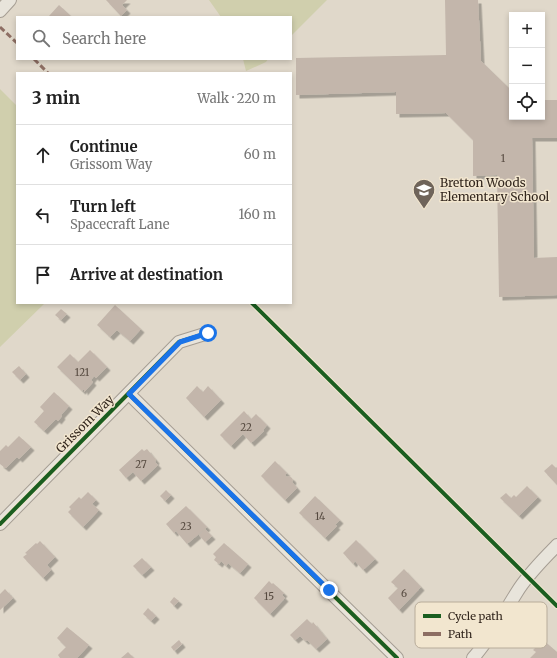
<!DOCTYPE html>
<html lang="en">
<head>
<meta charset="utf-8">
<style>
	body { margin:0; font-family:Merriweather,serif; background:#f2f2f2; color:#222 }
	.controls { position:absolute; right:12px; top:12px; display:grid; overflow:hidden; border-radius:0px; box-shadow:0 2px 6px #0003 }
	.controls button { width:36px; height:36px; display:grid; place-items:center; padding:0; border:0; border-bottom:1px solid #e0e0e0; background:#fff; color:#222; font:20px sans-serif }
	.stop { position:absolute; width:12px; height:12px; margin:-9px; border:3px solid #1a73e8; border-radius:50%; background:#fff }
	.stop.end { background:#1a73e8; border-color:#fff; box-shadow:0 1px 4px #0008 }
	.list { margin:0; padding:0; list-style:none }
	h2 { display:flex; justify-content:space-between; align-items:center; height:52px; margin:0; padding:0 16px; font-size:17px }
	h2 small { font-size:13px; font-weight:400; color:#767676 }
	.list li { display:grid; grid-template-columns:26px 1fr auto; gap:12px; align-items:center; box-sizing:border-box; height:60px; padding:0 16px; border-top:1px solid #e0e0e0 }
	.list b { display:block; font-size:15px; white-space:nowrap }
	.list p { margin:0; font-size:13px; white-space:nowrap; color:#767676 }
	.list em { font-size:13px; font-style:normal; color:#767676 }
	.icon { flex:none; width:22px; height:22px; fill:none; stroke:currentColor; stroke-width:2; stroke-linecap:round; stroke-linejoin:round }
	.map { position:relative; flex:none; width:557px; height:658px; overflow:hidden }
	.search { position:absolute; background:#fff; box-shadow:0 2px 6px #0003; left:16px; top:16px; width:276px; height:44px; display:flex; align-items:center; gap:10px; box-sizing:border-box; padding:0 14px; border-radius:0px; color:#767676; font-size:15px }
	.panel { position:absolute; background:#fff; box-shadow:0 2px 6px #0003; left:16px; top:72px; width:276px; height:232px; border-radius:0px }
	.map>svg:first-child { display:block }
	.green { fill:#d0cfad }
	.building { fill:#c3b6ab; filter:url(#shadow) }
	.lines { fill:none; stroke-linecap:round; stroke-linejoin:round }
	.minor-casing { stroke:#a59d93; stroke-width:14 }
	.minor { stroke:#e8e4db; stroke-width:12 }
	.quiet { stroke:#8d6e63; stroke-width:3; stroke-dasharray:6 3; stroke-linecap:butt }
	.cycleway-casing { stroke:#f2e6cf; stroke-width:6 }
	.cycleway { stroke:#1b5e20; stroke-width:4 }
	.route { stroke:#1a73e8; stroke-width:5 }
	.labels { text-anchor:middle; stroke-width:3; stroke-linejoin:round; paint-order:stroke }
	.number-label { font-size:10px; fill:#564a40 }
	.poi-label { font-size:12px; fill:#32261d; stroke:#f2e6cf; text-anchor:start }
	.street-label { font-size:12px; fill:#32261d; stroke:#f2e6cf }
	.key { fill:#f2e6cf; stroke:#b8ac9a; stroke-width:1 }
	.key-label { font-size:11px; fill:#32261d }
</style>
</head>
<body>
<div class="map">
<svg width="557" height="658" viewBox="0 0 557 658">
	<defs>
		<filter id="shadow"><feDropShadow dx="3.5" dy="3.5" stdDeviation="0" flood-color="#0004"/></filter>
	</defs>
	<rect width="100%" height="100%" fill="#e0d8ca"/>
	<path class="green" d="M 209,0 L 327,0 L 291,36 L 291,17 L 221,17 Z
		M 243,59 L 268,59 L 266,62 L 246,71 Z
		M 0,89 L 17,106 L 17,303 L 45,303 L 0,347 Z"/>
	<path class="building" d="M 106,0 L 127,0 L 122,5 L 127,10 L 121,16 Z
		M 445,0 L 478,0 L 481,61 L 512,91 L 512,117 L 542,117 L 542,100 L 557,100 L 557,138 L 532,138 L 534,258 L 557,257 L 557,295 L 499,297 L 497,175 L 473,176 L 473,140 L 446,113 L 396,114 L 396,92 L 296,95 L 296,58 L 446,55 Z
		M 59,5 L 72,17 L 50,17 L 49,16 Z
		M 115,305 L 141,329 L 130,341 L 117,330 L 110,337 L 97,325 Z
		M 61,309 L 67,314 L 61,320 L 55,315 Z
		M 90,350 L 107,367 L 96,378 L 94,376 L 91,380 L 93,382 L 87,389 L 84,392 L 84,389 L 82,391 L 57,367 L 70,354 L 78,362 Z
		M 19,366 L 26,374 L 20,380 L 12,372 Z
		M 197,386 L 203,392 L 208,386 L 221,400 L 204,417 L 186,398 Z
		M 54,392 L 69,406 L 61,415 L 62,416 L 58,421 L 56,419 L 44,431 L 34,422 L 44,411 L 40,407 Z
		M 244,411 L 251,419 L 256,414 L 267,425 L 263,430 L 264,431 L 251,443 L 243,434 L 231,446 L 220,435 Z
		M 19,436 L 31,447 L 19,459 L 17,457 L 6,468 L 5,468 L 0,464 L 0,451 L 6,445 L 8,447 Z
		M 142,449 L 144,451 L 147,449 L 156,460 L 155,462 L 158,465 L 141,481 L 133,472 L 126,478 L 119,470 Z
		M 275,461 L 287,473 L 285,475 L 287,477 L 289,476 L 292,478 L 293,480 L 292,482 L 297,488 L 285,500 L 261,476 Z
		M 552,464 L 556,468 L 557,467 L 557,485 L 544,471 Z
		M 527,486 L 538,497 L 519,516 L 500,498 L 506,493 L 511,498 L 514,495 L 516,497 Z
		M 166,490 L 171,495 L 165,501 L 160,496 Z
		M 88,492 L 96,500 L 92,504 L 99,510 L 83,527 L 68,512 L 71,509 L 69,507 L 79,497 L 81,499 Z
		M 315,496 L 340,520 L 335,525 L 337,526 L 325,538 L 299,513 Z
		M 186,506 L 207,527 L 187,544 L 176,531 L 174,533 L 166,524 Z
		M 205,529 L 212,536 L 205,542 L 199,535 Z
		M 356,540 L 375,559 L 363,570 L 355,561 L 353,564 L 343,553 Z
		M 40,541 L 55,557 L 47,565 L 51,570 L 43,578 L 23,557 L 27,554 L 25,553 L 36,543 L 37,544 Z
		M 224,543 L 248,564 L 240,573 L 228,563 L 226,566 L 221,561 L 219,564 L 214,560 L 216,557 L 213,554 Z
		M 142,558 L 151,567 L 142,575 L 133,566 Z
		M 404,569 L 421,587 L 399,610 L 388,598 L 398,588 L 391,582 Z
		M 269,581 L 272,584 L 273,583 L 284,593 L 282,595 L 285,598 L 270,614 L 254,598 Z
		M 5,589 L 13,598 L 0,610 L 0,594 Z
		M 174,597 L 179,601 L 174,606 L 170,602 Z
		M 148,608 L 156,616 L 151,621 L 143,614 Z
		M 307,619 L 312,624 L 313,622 L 327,639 L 316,649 L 307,640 L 305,641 L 300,636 L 295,640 L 290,635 Z
		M 67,627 L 89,645 L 77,658 L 60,658 L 58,655 L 66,647 L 57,638 Z
		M 179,640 L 182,644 L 174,651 L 171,647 Z
		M 543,640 L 557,652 L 557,658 L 530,658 L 536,652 L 533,650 Z
		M 128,652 L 134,658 L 121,658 Z"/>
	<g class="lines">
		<g class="minor-casing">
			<path id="minor" d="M 0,11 L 10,0
				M 129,394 L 397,658
				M 0,524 L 179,342 L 208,333
				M 473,658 C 491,638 503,614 517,592 C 528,574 543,560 557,545"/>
		</g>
		<use href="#minor" class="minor"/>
		<path class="quiet" d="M 0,27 L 17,43
			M 34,59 L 48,73"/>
		<g class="cycleway-casing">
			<path id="cycleway" d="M 252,303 L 557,606
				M 129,394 L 397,658
				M 0,524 L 179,342 L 208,333"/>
		</g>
		<use href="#cycleway" class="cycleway"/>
	</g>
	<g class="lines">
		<path class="route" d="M 208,333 L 180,342 L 129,394 L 329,590"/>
	</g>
	<defs>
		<g id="school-pin" transform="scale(1.15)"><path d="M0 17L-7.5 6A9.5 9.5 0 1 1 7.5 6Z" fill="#6f645a" stroke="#f2e6cf"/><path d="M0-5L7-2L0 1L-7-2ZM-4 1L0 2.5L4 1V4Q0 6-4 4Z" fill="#fff"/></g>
	</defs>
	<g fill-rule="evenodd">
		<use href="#school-pin" x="424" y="190"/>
	</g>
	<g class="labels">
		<g class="number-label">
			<text x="503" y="162">1</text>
			<text x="82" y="376">121</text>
			<text x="246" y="431">22</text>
			<text x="141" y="468">27</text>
			<text x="320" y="520">14</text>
			<text x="186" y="530">23</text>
			<text x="404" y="597">6</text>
			<text x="269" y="600">15</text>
		</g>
		<g class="poi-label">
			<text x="440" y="187">Bretton Woods<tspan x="440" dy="14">Elementary School</tspan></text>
		</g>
		<g class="street-label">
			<text transform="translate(85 424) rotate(-45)" y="4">Grissom Way</text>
		</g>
	</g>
	<rect x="415" y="602" width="132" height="46" rx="6" class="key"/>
	<rect x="423" y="614" width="18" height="4" fill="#1b5e20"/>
	<rect x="423" y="632" width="18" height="4" fill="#8d6e63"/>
	<g class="key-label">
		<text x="448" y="620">Cycle path</text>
		<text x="448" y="638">Path</text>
	</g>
</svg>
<div class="controls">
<button>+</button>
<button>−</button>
<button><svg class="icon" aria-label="locate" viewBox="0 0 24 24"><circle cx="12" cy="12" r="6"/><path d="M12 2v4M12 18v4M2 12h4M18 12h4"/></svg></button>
</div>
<div class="stop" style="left:208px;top:333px"></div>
<div class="stop end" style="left:329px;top:590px"></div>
<div class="search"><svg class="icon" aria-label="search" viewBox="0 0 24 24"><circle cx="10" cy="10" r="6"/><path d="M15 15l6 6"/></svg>Search here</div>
<section class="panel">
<h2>3 min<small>Walk · 220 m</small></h2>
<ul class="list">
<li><svg class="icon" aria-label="ahead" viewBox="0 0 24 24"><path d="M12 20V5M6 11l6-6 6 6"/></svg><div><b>Continue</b><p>Grissom Way</p></div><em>60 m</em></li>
<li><svg class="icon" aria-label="left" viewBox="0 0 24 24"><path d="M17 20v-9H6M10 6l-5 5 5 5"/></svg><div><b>Turn left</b><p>Spacecraft Lane</p></div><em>160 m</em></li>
<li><svg class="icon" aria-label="arrive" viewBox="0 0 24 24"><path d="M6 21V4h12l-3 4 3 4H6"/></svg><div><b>Arrive at destination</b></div></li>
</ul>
</section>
</div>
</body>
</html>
